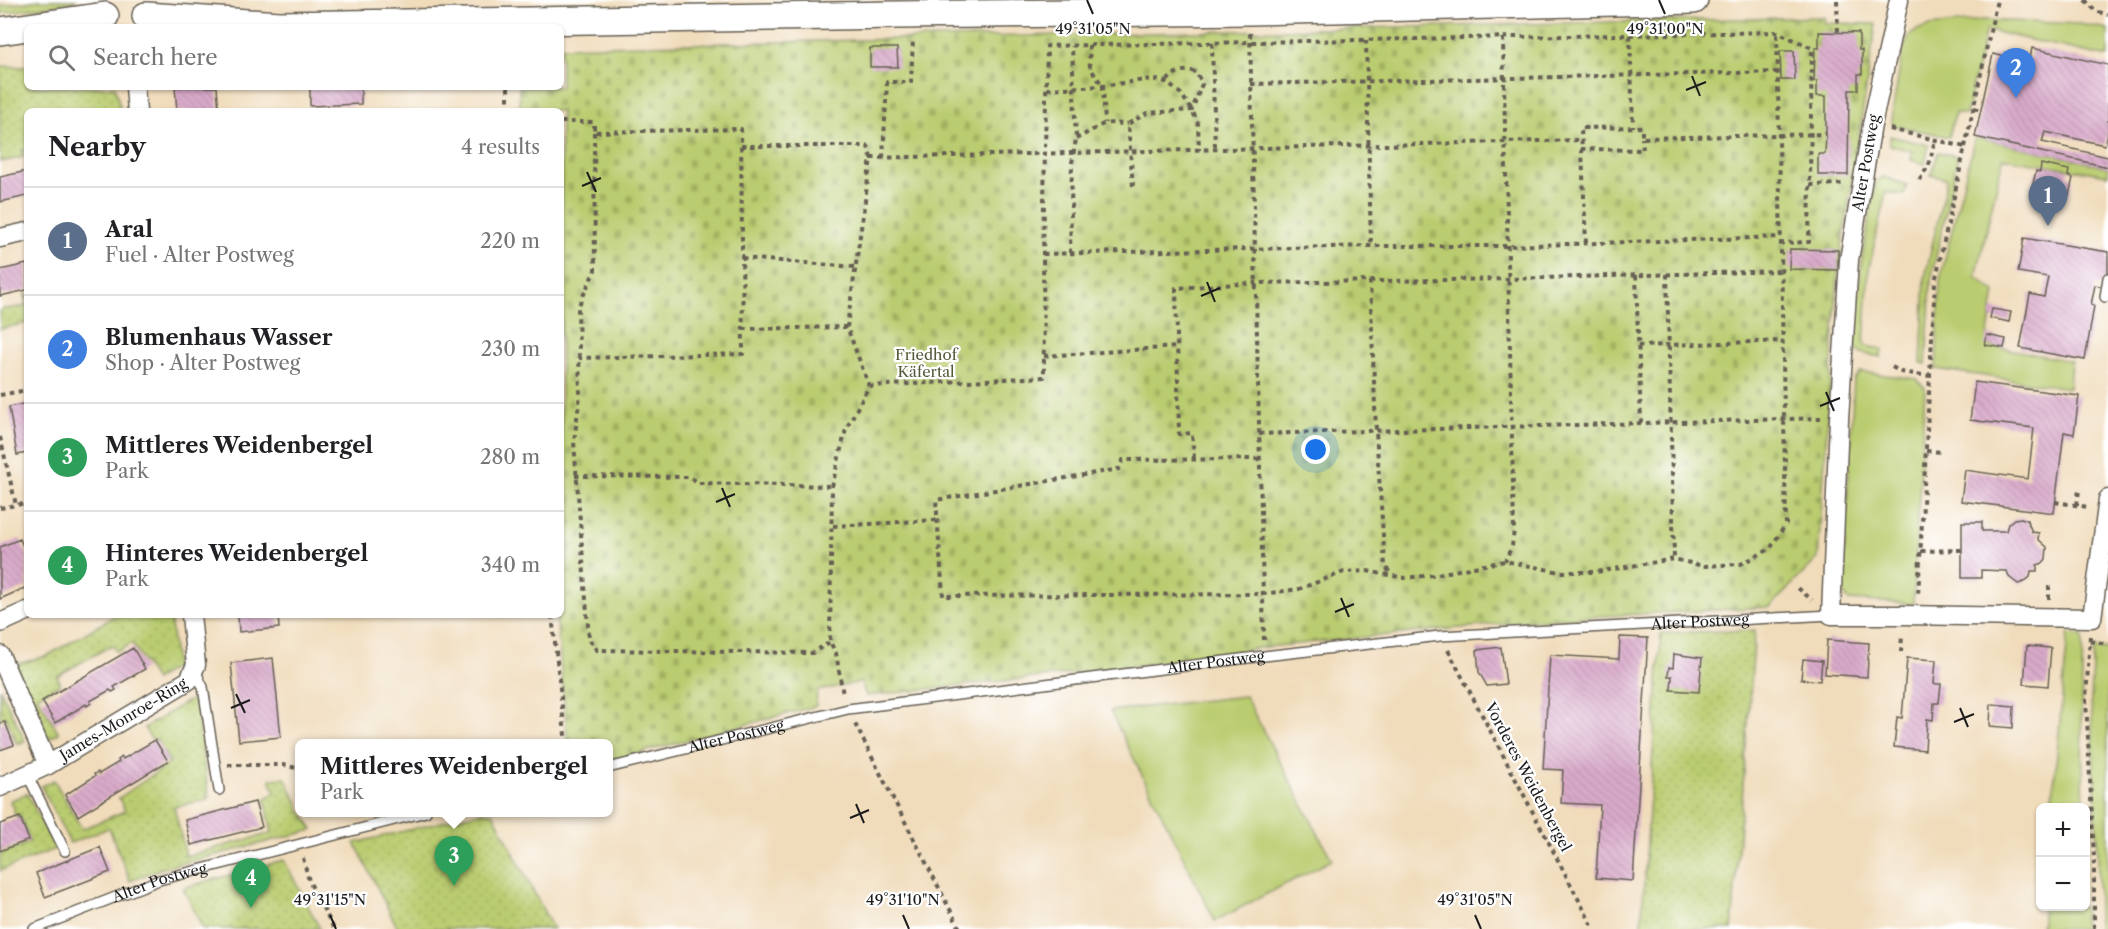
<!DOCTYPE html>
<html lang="en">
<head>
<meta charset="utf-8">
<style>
	body { margin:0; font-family:"Libre Caslon Text",serif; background:#f2f2f2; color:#202124 }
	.controls { position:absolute; right:18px; bottom:18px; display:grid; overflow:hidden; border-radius:9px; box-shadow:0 2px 4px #0004 }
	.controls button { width:54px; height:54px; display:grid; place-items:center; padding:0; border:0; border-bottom:2px solid #e0e0e0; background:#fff; color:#202124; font:30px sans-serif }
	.you { position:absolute; left:1316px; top:450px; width:21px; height:21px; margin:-15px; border:4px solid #fff; border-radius:50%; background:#1a73e8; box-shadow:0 0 0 9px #1a73e833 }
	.badge { display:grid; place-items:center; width:39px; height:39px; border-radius:50%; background:#d93025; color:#fff; font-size:20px; font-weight:700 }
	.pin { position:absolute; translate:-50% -50px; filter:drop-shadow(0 2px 3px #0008) }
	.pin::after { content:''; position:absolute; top:32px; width:21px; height:18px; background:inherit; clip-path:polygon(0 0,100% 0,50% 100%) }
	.popup { position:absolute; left:295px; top:739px; width:318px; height:78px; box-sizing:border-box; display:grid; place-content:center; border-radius:9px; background:#fff; filter:drop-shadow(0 2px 4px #0005); font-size:20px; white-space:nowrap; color:#757577 }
	.popup b { font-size:22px; color:#202124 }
	.popup::after { content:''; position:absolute; left:50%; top:100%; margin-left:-12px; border:12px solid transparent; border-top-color:#fff }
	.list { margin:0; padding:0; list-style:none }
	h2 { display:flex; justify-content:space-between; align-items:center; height:78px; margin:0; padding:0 24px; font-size:26px }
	h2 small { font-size:20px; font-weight:400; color:#757577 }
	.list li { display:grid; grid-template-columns:39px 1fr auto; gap:18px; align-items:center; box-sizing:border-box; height:108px; padding:0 24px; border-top:2px solid #e0e0e0 }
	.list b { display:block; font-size:22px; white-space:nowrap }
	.list p { margin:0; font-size:20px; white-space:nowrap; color:#757577 }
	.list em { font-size:20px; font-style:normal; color:#757577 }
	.icon { flex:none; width:33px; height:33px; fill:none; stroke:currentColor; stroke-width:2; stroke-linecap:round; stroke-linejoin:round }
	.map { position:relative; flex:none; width:2108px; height:929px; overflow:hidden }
	.search { position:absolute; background:#fff; box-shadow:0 2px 4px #0004; left:24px; top:24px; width:540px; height:66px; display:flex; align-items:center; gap:15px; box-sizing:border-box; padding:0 21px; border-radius:9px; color:#757577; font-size:22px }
	.panel { position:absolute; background:#fff; box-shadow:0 2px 4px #0004; left:24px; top:108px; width:540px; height:510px; border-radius:9px }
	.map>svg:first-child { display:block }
	.green { fill:#bacc6f; stroke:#6b7446; stroke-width:1.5 }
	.cemetery { fill:url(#cemetery-stones); stroke:#6b7446; stroke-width:1.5 }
	.garden { fill:url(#garden-dots); stroke:#6b7446; stroke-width:1.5 }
	.building { fill:url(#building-back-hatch) }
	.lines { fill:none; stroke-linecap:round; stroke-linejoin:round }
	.lane-casing { stroke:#665f53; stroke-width:12 }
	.street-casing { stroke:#665f53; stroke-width:21 }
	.secondary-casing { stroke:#665f53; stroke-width:30 }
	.path { stroke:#665f53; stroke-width:4; stroke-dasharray:4.5 4.5; stroke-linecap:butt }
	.lane { stroke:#fff; stroke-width:9 }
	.street { stroke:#fff; stroke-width:18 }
	.secondary { stroke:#fff; stroke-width:27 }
	.ticks { fill:none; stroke:#1c1c1c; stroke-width:2 }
	.labels { text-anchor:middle; stroke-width:4.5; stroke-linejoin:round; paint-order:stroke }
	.street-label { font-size:15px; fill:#1c1c1c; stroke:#fff }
	.park-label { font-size:15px; fill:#535a39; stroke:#fff }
	.ticks-label { font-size:15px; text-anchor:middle; fill:#1c1c1c; stroke:#fff; stroke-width:4.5; stroke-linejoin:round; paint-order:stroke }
</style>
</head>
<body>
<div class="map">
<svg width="2108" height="929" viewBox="0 0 2108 929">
	<defs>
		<pattern id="cemetery-stones" width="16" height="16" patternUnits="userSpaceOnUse" patternTransform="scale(1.5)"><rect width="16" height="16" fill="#bacc6f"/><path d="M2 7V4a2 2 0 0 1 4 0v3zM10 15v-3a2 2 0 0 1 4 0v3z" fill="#9faf60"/></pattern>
		<pattern id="garden-dots" width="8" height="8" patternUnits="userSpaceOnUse" patternTransform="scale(1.5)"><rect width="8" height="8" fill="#bacc6f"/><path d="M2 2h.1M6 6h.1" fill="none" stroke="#9faf60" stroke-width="1.8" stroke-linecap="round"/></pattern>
		<pattern id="building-back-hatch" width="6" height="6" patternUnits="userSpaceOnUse" patternTransform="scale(1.5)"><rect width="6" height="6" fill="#d9aaca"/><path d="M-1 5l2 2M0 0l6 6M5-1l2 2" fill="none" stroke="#ba92ad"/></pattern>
	</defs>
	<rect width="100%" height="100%" fill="#fff"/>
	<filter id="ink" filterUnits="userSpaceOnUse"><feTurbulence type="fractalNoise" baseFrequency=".0167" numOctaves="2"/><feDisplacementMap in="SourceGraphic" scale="12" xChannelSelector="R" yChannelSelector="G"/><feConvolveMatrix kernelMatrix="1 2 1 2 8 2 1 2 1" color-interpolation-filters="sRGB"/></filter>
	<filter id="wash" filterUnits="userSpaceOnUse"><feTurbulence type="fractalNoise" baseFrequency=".008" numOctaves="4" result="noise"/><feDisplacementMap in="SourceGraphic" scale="24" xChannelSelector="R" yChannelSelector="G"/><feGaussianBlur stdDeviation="1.35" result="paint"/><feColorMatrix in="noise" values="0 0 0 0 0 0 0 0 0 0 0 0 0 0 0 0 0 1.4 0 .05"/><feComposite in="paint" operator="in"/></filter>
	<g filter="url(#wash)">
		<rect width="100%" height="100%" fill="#f0dbba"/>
		<path class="green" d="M 39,0 L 76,0 L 72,3 L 2,13 L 0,6 Z
			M 1984,20 L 2079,24 L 2108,29 L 2108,57 L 1986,30 L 1966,115 L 1955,113 L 1949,137 L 1893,125 L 1891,120 L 1903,49 L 1909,36 L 1919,29 L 1929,26 Z
			M 1890,136 L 1929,145 L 1925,164 L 1911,160 L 1912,151 L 1889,145 Z
			M 1975,137 L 2108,167 L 2108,175 L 2003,158 L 1976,277 L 1995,292 L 1986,345 L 2071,361 L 2069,388 L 1936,369 L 1940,279 Z
			M 1938,152 L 1958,156 L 1931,280 L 1926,364 L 1921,363 L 1925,278 L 1947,179 L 1931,175 Z
			M 1883,177 L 1907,185 L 1904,195 L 1886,192 L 1869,268 L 1864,343 L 1866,346 L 1882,349 L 1881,357 L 1861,353 L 1855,348 L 1861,263 L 1876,181 Z
			M 1861,372 L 1917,379 L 1925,388 L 1913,604 L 1848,600 L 1842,591 L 1854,379 Z
			M 2068,634 L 2081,635 L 2083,637 L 2081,711 L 2084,807 L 2052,807 Z
			M 2094,648 L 2108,650 L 2108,929 L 2098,929 L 2098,859 L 2091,699 Z
			M 1245,696 L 1332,860 L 1215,921 L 1110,711 Z
			M 2043,907 L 2084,907 L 2083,929 L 2041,929 Z"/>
		<path class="cemetery" d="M 1824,17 L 1825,23 L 1876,24 L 1838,272 L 1818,558 L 1770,607 L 1550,619 L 1267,647 L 1105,670 L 866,696 L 861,682 L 817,691 L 816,706 L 609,761 L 608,744 L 568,743 L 556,615 L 561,615 L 561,111 L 520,111 L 519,87 L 561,87 L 561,47 Z"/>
		<path class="garden" d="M 0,66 L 27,67 L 27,87 L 115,87 L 121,111 L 27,111 L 27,150 L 22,150 L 24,157 L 0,162 Z
			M 27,294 L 27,323 L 0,329 L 0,310 L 26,306 L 25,295 Z
			M 116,615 L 170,615 L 176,667 L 155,680 L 132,643 L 117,652 L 112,645 L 57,676 L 61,684 L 37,696 L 59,733 L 46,740 L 14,665 L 47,656 Z
			M 1755,630 L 1732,929 L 1641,929 L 1661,633 Z
			M 0,688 L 25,741 L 17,744 L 6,717 L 0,719 Z
			M 195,697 L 209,799 L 174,807 L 186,856 L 272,833 L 265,799 L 275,792 L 270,779 L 285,778 L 299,805 L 300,812 L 303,813 L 313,830 L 160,869 L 130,881 L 109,828 L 70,843 L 41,786 L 54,780 L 82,829 L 125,811 L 119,798 L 170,763 L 157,739 L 152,740 L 144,728 Z
			M 27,793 L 55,849 L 0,871 L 0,854 L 30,842 L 20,815 L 16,816 L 10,801 Z
			M 482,812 L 493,813 L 553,929 L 398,929 L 355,843 Z
			M 284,860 L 320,929 L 203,929 L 183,888 Z"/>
		<g id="blocks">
			<path class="building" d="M 1819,32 L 1859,33 L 1859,50 L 1862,50 L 1862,74 L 1858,74 L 1858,90 L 1849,90 L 1848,175 L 1818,175 L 1818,154 L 1825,154 L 1826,134 L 1826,96 L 1817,96 L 1817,81 L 1814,81 L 1815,48 L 1819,48 Z
				M 870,48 L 897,48 L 898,67 L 870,67 Z
				M 2032,48 L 2108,65 L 2108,133 L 2105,145 L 2045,132 L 2042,142 L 2108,157 L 2108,167 L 1975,137 L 1993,54 L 2006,57 L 2006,53 L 2030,59 Z
				M 1780,51 L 1794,51 L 1795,80 L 1781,80 Z
				M 175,87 L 217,87 L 219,111 L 177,111 Z
				M 310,87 L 361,87 L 361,104 L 310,106 Z
				M 2041,164 L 2069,170 L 2068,176 L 2073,178 L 2069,195 L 2032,188 L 2036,171 L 2040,172 Z
				M 27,171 L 27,196 L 0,202 L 0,177 Z
				M 2024,238 L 2108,252 L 2108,287 L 2095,285 L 2091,305 L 2094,306 L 2085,360 L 2020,348 L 2030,294 L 2044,297 L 2048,277 L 2018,272 Z
				M 1790,249 L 1838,250 L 1838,270 L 1789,269 Z
				M 27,264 L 27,290 L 0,296 L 0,270 Z
				M 1992,309 L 2011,312 L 2009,322 L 1990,318 Z
				M 1987,335 L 2006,339 L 2004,348 L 1985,345 Z
				M 1975,382 L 2079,396 L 2074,434 L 2064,432 L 2054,513 L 1961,501 L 1965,470 L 2028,479 L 2034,428 L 1970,420 Z
				M 27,403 L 27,453 L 17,455 L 9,407 Z
				M 2021,518 L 2027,520 L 2032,532 L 2039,533 L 2038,539 L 2047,547 L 2046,559 L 2043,563 L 2037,565 L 2037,571 L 2031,571 L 2030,577 L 2024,582 L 2018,584 L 2009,577 L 2007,571 L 1981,570 L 1981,578 L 1962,578 L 1962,522 L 1982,522 L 1982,531 L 2006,531 L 2008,524 L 2014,519 Z
				M 20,539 L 27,555 L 27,587 L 0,599 L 0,547 Z
				M 238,615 L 278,615 L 279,628 L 239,632 Z
				M 1620,637 L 1648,638 L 1633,881 L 1596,878 L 1600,805 L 1561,803 L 1563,770 L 1543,769 L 1550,655 L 1619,659 Z
				M 1827,640 L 1869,643 L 1867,677 L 1825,674 Z
				M 2027,646 L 2051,648 L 2048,686 L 2024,684 Z
				M 1501,647 L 1506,684 L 1487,686 L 1479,672 L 1477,650 Z
				M 133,648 L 145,669 L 114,687 L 116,690 L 112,692 L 110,690 L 90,701 L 91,703 L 87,706 L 86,704 L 55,723 L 42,701 Z
				M 1674,654 L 1702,658 L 1699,692 L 1671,690 L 1672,676 L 1668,676 L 1669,667 L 1673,668 Z
				M 273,658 L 281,737 L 239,741 L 231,663 Z
				M 1907,658 L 1936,660 L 1934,684 L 1941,684 L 1939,703 L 1934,703 L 1933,720 L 1927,719 L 1925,750 L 1894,747 L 1897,717 L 1902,718 Z
				M 1803,659 L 1822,661 L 1820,681 L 1801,679 Z
				M 1991,704 L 2014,706 L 2013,728 L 1990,726 Z
				M 5,722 L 14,745 L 0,750 L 0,723 Z
				M 155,740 L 168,761 L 78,816 L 65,795 L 95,776 L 94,774 L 98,772 L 99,774 L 119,762 L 118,760 L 122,757 L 123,759 Z
				M 255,802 L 262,827 L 191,845 L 185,820 Z
				M 20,817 L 29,840 L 0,851 L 0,824 Z
				M 100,847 L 110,872 L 45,897 L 36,873 Z"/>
		</g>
	</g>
	<g filter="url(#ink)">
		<use href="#blocks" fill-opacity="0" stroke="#665f53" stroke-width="1.5"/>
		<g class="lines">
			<g class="lane-casing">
				<g id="lane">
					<path d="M 2105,297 L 2108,278"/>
					<path d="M 195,670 L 203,687 L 219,790"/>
					<path id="s1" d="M 608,768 L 848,709 L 1264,656 L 1440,636 L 1831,615"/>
					<path d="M 28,776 L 65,851"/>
					<path id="s2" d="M 34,929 L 159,880 L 426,812"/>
				</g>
			</g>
			<g class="street-casing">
				<g id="street">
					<path d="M 1899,0 L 1872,125 L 1849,260 L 1839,419 L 1831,615 L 1903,615 L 2092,618 L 2108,499"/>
					<path d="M 135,87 L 137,111"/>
					<path d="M 0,238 L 27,232"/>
					<path d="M 0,623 L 27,611"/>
					<path d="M 0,655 L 48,765"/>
					<path id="s3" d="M 0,787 L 48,765 L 189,680 L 196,665 L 191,615"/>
				</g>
			</g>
			<g class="secondary-casing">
				<path id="secondary" d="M 146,16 L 279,25 L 896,15 L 1250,11 L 1694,0
					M 0,31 L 105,16"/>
			</g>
			<path class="path" d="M 1837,0 L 1838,33
				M 2085,0 L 2096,11 L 2108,15
				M 1250,33 L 1264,640
				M 1630,35 L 1633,127
				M 1503,38 L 1514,530 L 1512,546 L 1505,561
				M 1366,40 L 1371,246
				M 1212,43 L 1215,149
				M 1089,45 L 1090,68 L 1103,86 L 1105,123
				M 1251,84 L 1778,72
				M 508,87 L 508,111
				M 1047,89 L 1103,86 L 1151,79 L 1166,82 L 1181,94 L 1192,110 L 1198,123 L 1199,150
				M 1974,108 L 1981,110
				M 561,122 L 594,122 L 594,132 L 741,129 L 743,354 L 579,358
				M 1890,129 L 1965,147 L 1935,282 L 1918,596
				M 594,132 L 595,270 L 578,307 L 580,395 L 574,442 L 589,639 L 597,650 L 812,653 L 830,642
				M 1076,139 L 1105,123 L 1128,124
				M 741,146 L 868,146 L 871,158 L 847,327 L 869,386 L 846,429 L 832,486 L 830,642 L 836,653 L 843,695
				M 1965,147 L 1997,0
				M 1581,149 L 1643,150 L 1642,138
				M 871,158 L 1581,140
				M 883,158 L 887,82 L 911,82 L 913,39
				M 1919,180 L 1929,165 L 1935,140
				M 1810,185 L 1842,184
				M 1133,186 L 1128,124 L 1147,113 L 1192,110 L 1202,84 L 1196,72 C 1182,69 1176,71 1166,82
				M 1586,243 L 1581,128 L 1642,127 L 1642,138 L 1826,134
				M 1070,253 L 1072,163 L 1076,139 L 1072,46
				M 1043,254 L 1371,246 L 1507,246 L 1781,237
				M 742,258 L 855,267
				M 1667,274 L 1674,559
				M 1636,275 L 1641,423
				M 1370,281 L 1376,431 L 1385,565 L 1391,575
				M 743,329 L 847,327
				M 1638,346 L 1783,341
				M 1044,356 L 1177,347
				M 1892,367 L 1901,372 L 1930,376
				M 869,386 L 1044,377 L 1043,254 L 1047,46 L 1777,32 L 1812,48 L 1809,242 L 1781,243
				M 0,395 L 27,390
				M 1259,434 L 1821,418
				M 0,437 L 16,505
				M 1926,451 L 1942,452
				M 1194,458 L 1192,433 L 1179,434 L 1176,288 L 1255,283 L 1509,279 L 1782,271
				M 1259,459 L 1123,460 L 1119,469 L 936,500 L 943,596 L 1263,594 L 1299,589 L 1344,572 L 1367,571 L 1405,578 L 1433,575 L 1505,561 L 1560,572 L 1596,572 L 1674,559 L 1703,566 L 1741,564 L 1770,549 L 1786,524 L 1777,32
				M 575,476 L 690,477 L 698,483 L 832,486
				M 2055,502 L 2088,507
				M 2077,505 L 2079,490
				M 0,508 L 27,503
				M 833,526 L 937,520
				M 1921,551 L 1962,550
				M 1798,588 L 1812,600
				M 2049,599 L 2049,586
				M 552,615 L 566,744
				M 2090,636 L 2086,699 L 2094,858 L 2094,929
				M 2090,641 L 2108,644
				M 1448,650 L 1594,929
				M 1901,652 L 1902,635
				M 855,724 L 960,929
				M 228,765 L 284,765 L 300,769
				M 303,858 L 309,881 L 334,929"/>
			<use href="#lane" class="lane"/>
			<use href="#street" class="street"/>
			<use href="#secondary" class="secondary"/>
		</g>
	</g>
	<path class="ticks" d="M 1087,0 L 1093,14M 1659,0 L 1665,14M 1692,76 L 1700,96M 1686,90 L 1706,82M 587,172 L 596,192M 582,186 L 601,178M 1207,282 L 1215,302M 1201,296 L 1220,288M 1826,392 L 1834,411M 1820,406 L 1840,398M 722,488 L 730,507M 716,502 L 735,494M 1341,598 L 1349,617M 1335,612 L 1354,604M 236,694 L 245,713M 231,708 L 250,700M 1960,708 L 1968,727M 1954,722 L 1974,714M 856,804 L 864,823M 850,818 L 869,810M 330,915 L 336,929M 903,915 L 909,929M 1475,915 L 1481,929"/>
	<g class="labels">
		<g class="street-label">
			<text transform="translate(1866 163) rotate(-80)" y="5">Alter Postweg</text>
			<text dy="5" stroke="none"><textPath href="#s1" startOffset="1104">Alter Postweg</textPath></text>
			<text dy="5" stroke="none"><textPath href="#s1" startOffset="618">Alter Postweg</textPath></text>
			<text dy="5" stroke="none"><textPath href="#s3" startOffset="141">James-Monroe-Ring</textPath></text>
			<text dy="5" stroke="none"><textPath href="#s1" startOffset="132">Alter Postweg</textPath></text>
			<text transform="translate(1528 777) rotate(62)" y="5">Vorderes Weidenbergel</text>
			<text dy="5" stroke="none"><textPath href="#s2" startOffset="134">Alter Postweg</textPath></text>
		</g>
		<g class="park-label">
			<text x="926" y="360">Friedhof<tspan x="926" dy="17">Käfertal</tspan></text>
		</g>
	</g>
	<g class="ticks-label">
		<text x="1093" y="34">49°31'05"N</text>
		<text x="1665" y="34">49°31'00"N</text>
		<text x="330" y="905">49°31'15"N</text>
		<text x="903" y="905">49°31'10"N</text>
		<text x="1475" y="905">49°31'05"N</text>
	</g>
</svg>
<div class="controls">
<button>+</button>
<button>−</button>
</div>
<div class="you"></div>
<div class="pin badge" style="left:2048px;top:226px;background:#5c6f8a">1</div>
<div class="pin badge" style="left:2016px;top:98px;background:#3f7fe0">2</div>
<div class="pin badge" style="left:454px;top:886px;background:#2e9e5b">3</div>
<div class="popup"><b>Mittleres Weidenbergel</b>Park</div>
<div class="pin badge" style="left:251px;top:908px;background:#2e9e5b">4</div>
<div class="search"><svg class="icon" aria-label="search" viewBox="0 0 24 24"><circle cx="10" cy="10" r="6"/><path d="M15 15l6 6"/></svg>Search here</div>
<section class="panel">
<h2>Nearby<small>4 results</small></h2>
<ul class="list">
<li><span class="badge" style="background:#5c6f8a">1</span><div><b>Aral</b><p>Fuel · Alter Postweg</p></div><em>220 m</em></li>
<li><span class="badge" style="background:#3f7fe0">2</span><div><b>Blumenhaus Wasser</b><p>Shop · Alter Postweg</p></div><em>230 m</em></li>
<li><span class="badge" style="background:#2e9e5b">3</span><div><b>Mittleres Weidenbergel</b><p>Park</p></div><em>280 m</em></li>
<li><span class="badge" style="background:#2e9e5b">4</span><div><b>Hinteres Weidenbergel</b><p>Park</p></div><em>340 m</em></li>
</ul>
</section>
</div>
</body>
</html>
